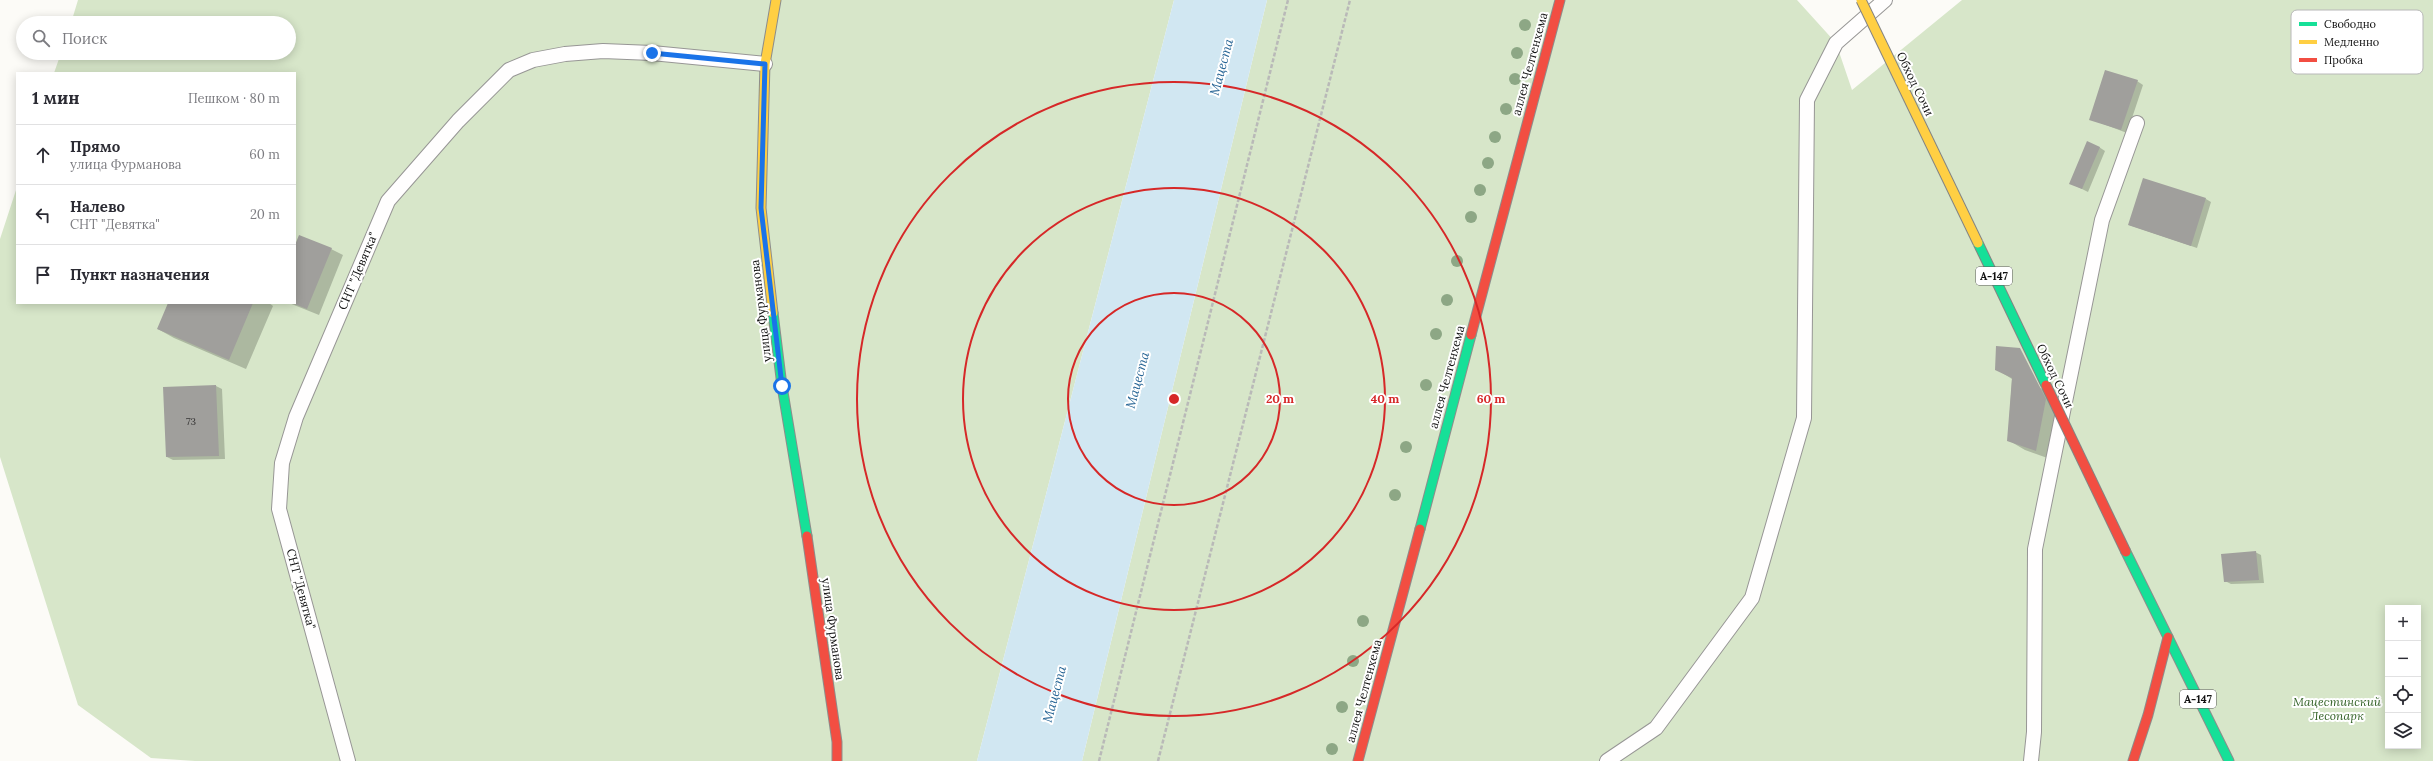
<!DOCTYPE html>
<html lang="ru">
<head>
<meta charset="utf-8">
<style>
	body { margin:0; font-family:Lora,serif; background:#f7f7f7; color:#2b2b33 }
	.controls { position:absolute; right:12px; bottom:12px; display:grid; overflow:hidden; border-radius:0px; box-shadow:0 2px 10px #0003 }
	.controls button { width:36px; height:36px; display:grid; place-items:center; padding:0; border:0; border-bottom:1px solid #e1e1e2; background:#fff; color:#2b2b33; font:20px sans-serif }
	.stop { position:absolute; width:12px; height:12px; margin:-9px; border:3px solid #1a73e8; border-radius:50%; background:#fff }
	.stop.end { background:#1a73e8; border-color:#fff; box-shadow:0 1px 4px #0008 }
	.list { margin:0; padding:0; list-style:none }
	h2 { display:flex; justify-content:space-between; align-items:center; height:52px; margin:0; padding:0 16px; font-size:17px }
	h2 small { font-size:13px; font-weight:400; color:#7c7c81 }
	.list li { display:grid; grid-template-columns:26px 1fr auto; gap:12px; align-items:center; box-sizing:border-box; height:60px; padding:0 16px; border-top:1px solid #e1e1e2 }
	.list b { display:block; font-size:15px; white-space:nowrap }
	.list p { margin:0; font-size:13px; white-space:nowrap; color:#7c7c81 }
	.list em { font-size:13px; font-style:normal; color:#7c7c81 }
	.icon { flex:none; width:22px; height:22px; fill:none; stroke:currentColor; stroke-width:2; stroke-linecap:round; stroke-linejoin:round }
	.map { position:relative; flex:none; width:2433px; height:761px; overflow:hidden }
	.search { position:absolute; background:#fff; box-shadow:0 2px 10px #0003; left:16px; top:16px; width:280px; height:44px; display:flex; align-items:center; gap:10px; box-sizing:border-box; padding:0 14px; border-radius:22px; color:#7c7c81; font-size:15px }
	.panel { position:absolute; background:#fff; box-shadow:0 2px 10px #0003; left:16px; top:72px; width:280px; height:232px; border-radius:0px }
	.map>svg:first-child { display:block }
	.forest { fill:#d7e6c9; fill-rule:evenodd }
	.water { fill:#d1e7f2 }
	.shadow { fill:#0003 }
	.building { fill:#a09f9c }
	.lines { fill:none; stroke-linecap:round; stroke-linejoin:round }
	.lane-casing { stroke:#979695; stroke-width:16 }
	.fast-casing { stroke:#8d8d8b; stroke-width:11 }
	.slow-casing { stroke:#8d8d8b; stroke-width:11 }
	.jam-casing { stroke:#8d8d8b; stroke-width:11 }
	.path { stroke:#b9b9b8; stroke-width:2.5; stroke-dasharray:4 2; stroke-linecap:butt }
	.lane { stroke:#fffefe; stroke-width:14 }
	.fast { stroke:#16e098; stroke-width:9 }
	.slow { stroke:#ffcf43; stroke-width:9 }
	.jam { stroke:#f24e42; stroke-width:9 }
	.fast-bridge-casing { stroke:#848482; stroke-width:11; stroke-linecap:butt }
	.slow-bridge-casing { stroke:#848482; stroke-width:11; stroke-linecap:butt }
	.jam-bridge-casing { stroke:#848482; stroke-width:11; stroke-linecap:butt }
	.fast-bridge { stroke:#16e098; stroke-width:9 }
	.slow-bridge { stroke:#ffcf43; stroke-width:9 }
	.jam-bridge { stroke:#f24e42; stroke-width:9 }
	.tree { fill:#8da785 }
	.route { stroke:#1a73e8; stroke-width:5 }
	.ring { fill:none; stroke:#d62828; stroke-width:2 }
	.labels { text-anchor:middle; stroke-width:4; stroke-linejoin:round; paint-order:stroke }
	.number-label { font-size:10px; fill:#353434 }
	.shield { fill:#fff; stroke:#585858; stroke-width:1 }
	.shield-label { font-size:11px; font-weight:bold; fill:#111 }
	.street-label { font-size:12px; fill:#111; stroke:#fff }
	.park-label { font-size:12px; font-style:italic; fill:#336227; stroke:#fff }
	.water-label { font-size:13px; font-style:italic; fill:#276595; stroke:#fff }
	.key { fill:#fff; stroke:#b8b8b8; stroke-width:1 }
	.key-label { font-size:11px; fill:#111 }
	.centre { fill:#d62828; stroke:#fff; stroke-width:2 }
	.ring-label { font-size:12px; text-anchor:middle; font-weight:bold; fill:#d62828; stroke:#fff; stroke-width:4; stroke-linejoin:round; paint-order:stroke }
</style>
</head>
<body>
<div class="map">
<svg width="2433" height="761" viewBox="0 0 2433 761">
	<rect width="100%" height="100%" fill="#fcfbf7"/>
	<path class="forest" d="M 78,0 L 1174,0 L 977,761 L 195,761 L 151,758 L 78,705 L 0,457 L 0,239 L 17,187 L 17,303 L 295,303 L 295,73 L 54,73 L 61,53 L 289,53 L 289,23 L 71,23 Z
		M 1267,0 L 1797,0 L 1836,43 L 1852,90 L 1962,0 L 2433,0 L 2433,761 L 1082,761 ZM 2388,608 L 2418,608 L 2418,746 L 2388,746 Z"/>
	<path class="water" d="M 1174,0 L 1267,0 L 1082,761 L 977,761 Z"/>
	<path class="shadow" d="M 2137,81 L 2143,85 L 2127,133 L 2090,119 Z
		M 2099,147 L 2105,151 L 2088,192 L 2070,183 Z
		M 2206,199 L 2211,202 L 2197,248 L 2129,225 Z
		M 295,248 L 331,249 L 343,255 L 319,315 L 289,303 L 295,303 Z
		M 169,303 L 269,303 L 273,306 L 246,369 L 174,338 L 158,329 Z
		M 1997,347 L 2063,409 L 2053,460 L 2025,450 L 2008,440 L 2012,379 L 1996,369 Z
		M 216,386 L 222,389 L 225,459 L 173,460 L 167,457 Z
		M 2255,552 L 2261,555 L 2264,583 L 2231,584 L 2225,581 Z"/>
	<path class="building" d="M 2105,70 L 2138,80 L 2121,130 L 2089,120 Z
		M 2087,141 L 2100,147 L 2082,189 L 2069,184 Z
		M 2143,178 L 2206,198 L 2191,246 L 2128,225 Z
		M 299,235 L 332,248 L 307,309 L 292,303 L 295,303 L 295,245 Z
		M 168,303 L 253,303 L 229,360 L 157,329 Z
		M 1996,346 L 2020,348 L 2046,399 L 2036,451 L 2007,441 L 2012,378 L 1995,370 Z
		M 216,385 L 219,456 L 166,457 L 163,387 Z
		M 2256,551 L 2259,580 L 2224,582 L 2221,554 Z"/>
	<g class="lines">
		<g class="lane-casing">
			<path id="lane" d="M 348,761 L 279,509 L 282,463 L 296,417 L 388,201 L 458,121 L 509,70 L 533,60 L 565,54 L 603,51 L 652,53 L 765,64
				M 1607,761 L 1656,728 L 1752,598 L 1804,418 L 1807,100 L 1836,43 L 1885,0
				M 2031,761 L 2034,732 L 2035,549 L 2102,220 L 2137,123"/>
		</g>
		<g class="fast-casing">
			<path id="fast" d="M 773,313 L 782,386 L 807,536
				M 1420,529 L 1471,335
				M 2126,552 L 2229,761"/>
		</g>
		<g class="slow-casing">
			<path id="slow" d="M 773,313 L 761,208 L 765,64 L 776,0"/>
		</g>
		<g class="jam-casing">
			<path id="jam" d="M 1471,335 L 1560,0
				M 807,536 L 837,742 L 837,761
				M 1358,761 L 1420,529
				M 2133,761 L 2148,715 L 2168,637"/>
		</g>
		<path class="path" d="M 1099,761 L 1288,0
			M 1158,761 L 1350,0"/>
		<use href="#lane" class="lane"/>
		<use href="#fast" class="fast"/>
		<use href="#slow" class="slow"/>
		<use href="#jam" class="jam"/>
		<g class="fast-bridge-casing">
			<path id="fast-bridge" d="M 1978,243 L 2046,385"/>
		</g>
		<g class="slow-bridge-casing">
			<path id="slow-bridge" d="M 1861,0 L 1978,243"/>
		</g>
		<g class="jam-bridge-casing">
			<path id="jam-bridge" d="M 2046,385 L 2126,552"/>
		</g>
		<use href="#fast-bridge" class="fast-bridge"/>
		<use href="#slow-bridge" class="slow-bridge"/>
		<use href="#jam-bridge" class="jam-bridge"/>
	</g>
	<g class="tree">
		<circle cx="1525" cy="25" r="6"/>
		<circle cx="1517" cy="53" r="6"/>
		<circle cx="1515" cy="79" r="6"/>
		<circle cx="1506" cy="109" r="6"/>
		<circle cx="1495" cy="137" r="6"/>
		<circle cx="1488" cy="163" r="6"/>
		<circle cx="1480" cy="190" r="6"/>
		<circle cx="1471" cy="217" r="6"/>
		<circle cx="1457" cy="261" r="6"/>
		<circle cx="1447" cy="300" r="6"/>
		<circle cx="1436" cy="334" r="6"/>
		<circle cx="1426" cy="385" r="6"/>
		<circle cx="1406" cy="447" r="6"/>
		<circle cx="1395" cy="495" r="6"/>
		<circle cx="1363" cy="621" r="6"/>
		<circle cx="1353" cy="661" r="6"/>
		<circle cx="1342" cy="707" r="6"/>
		<circle cx="1332" cy="749" r="6"/>
	</g>
	<g class="lines">
		<path class="route" d="M 652,53 L 765,64 L 761,208 L 782,386"/>
	</g>
	<g class="ring">
		<circle cx="1174" cy="399" r="106"/>
		<circle cx="1174" cy="399" r="211"/>
		<circle cx="1174" cy="399" r="317"/>
	</g>
	<g class="labels">
		<g class="number-label">
			<text x="191" y="425">73</text>
		</g>
		<g class="shield">
			<rect x="1976" y="267" width="36" height="18" rx="3"/>
			<rect x="2180" y="690" width="36" height="18" rx="3"/>
		</g>
		<g class="shield-label">
			<text x="1994" y="280">А-147</text>
			<text x="2198" y="703">А-147</text>
		</g>
		<g class="street-label">
			<text transform="translate(1530 64) rotate(-75)" y="4">аллея Челтенхема</text>
			<text transform="translate(1915 84) rotate(64)" y="4">Обход Сочи</text>
			<text transform="translate(358 271) rotate(-67)" y="4">СНТ "Девятка"</text>
			<text transform="translate(761 311) rotate(-97)" y="4">улица Фурманова</text>
			<text transform="translate(2055 376) rotate(64)" y="4">Обход Сочи</text>
			<text transform="translate(1447 377) rotate(-75)" y="4">аллея Челтенхема</text>
			<text transform="translate(301 589) rotate(75)" y="4">СНТ "Девятка"</text>
			<text transform="translate(833 629) rotate(82)" y="4">улица Фурманова</text>
			<text transform="translate(1364 691) rotate(-75)" y="4">аллея Челтенхема</text>
		</g>
		<g class="park-label">
			<text x="2337" y="706">Мацестинский<tspan x="2337" dy="14">Лесопарк</tspan></text>
		</g>
		<g class="water-label">
			<text transform="translate(1221 67) rotate(-75)" y="5">Мацеста</text>
			<text transform="translate(1137 380) rotate(-75)" y="5">Мацеста</text>
			<text transform="translate(1054 694) rotate(-75)" y="5">Мацеста</text>
		</g>
	</g>
	<rect x="2291" y="10" width="132" height="64" rx="6" class="key"/>
	<rect x="2299" y="22" width="18" height="4" fill="#16e098"/>
	<rect x="2299" y="40" width="18" height="4" fill="#ffcf43"/>
	<rect x="2299" y="58" width="18" height="4" fill="#f24e42"/>
	<g class="key-label">
		<text x="2324" y="28">Свободно</text>
		<text x="2324" y="46">Медленно</text>
		<text x="2324" y="64">Пробка</text>
	</g>
	<circle cx="1174" cy="399" r="6" class="centre"/>
	<g class="ring-label">
		<text x="1280" y="403">20 m</text>
		<text x="1385" y="403">40 m</text>
		<text x="1491" y="403">60 m</text>
	</g>
</svg>
<div class="controls">
<button>+</button>
<button>−</button>
<button><svg class="icon" aria-label="locate" viewBox="0 0 24 24"><circle cx="12" cy="12" r="6"/><path d="M12 2v4M12 18v4M2 12h4M18 12h4"/></svg></button>
<button><svg class="icon" aria-label="layers" viewBox="0 0 24 24"><path d="M12 4l9 5-9 5-9-5zM3 14l9 5 9-5"/></svg></button>
</div>
<div class="stop" style="left:782px;top:386px"></div>
<div class="stop end" style="left:652px;top:53px"></div>
<div class="search"><svg class="icon" aria-label="search" viewBox="0 0 24 24"><circle cx="10" cy="10" r="6"/><path d="M15 15l6 6"/></svg>Поиск</div>
<section class="panel">
<h2>1 мин<small>Пешком · 80 m</small></h2>
<ul class="list">
<li><svg class="icon" aria-label="ahead" viewBox="0 0 24 24"><path d="M12 20V5M6 11l6-6 6 6"/></svg><div><b>Прямо</b><p>улица Фурманова</p></div><em>60 m</em></li>
<li><svg class="icon" aria-label="left" viewBox="0 0 24 24"><path d="M17 20v-9H6M10 6l-5 5 5 5"/></svg><div><b>Налево</b><p>СНТ &quot;Девятка&quot;</p></div><em>20 m</em></li>
<li><svg class="icon" aria-label="arrive" viewBox="0 0 24 24"><path d="M6 21V4h12l-3 4 3 4H6"/></svg><div><b>Пункт назначения</b></div></li>
</ul>
</section>
</div>
</body>
</html>
